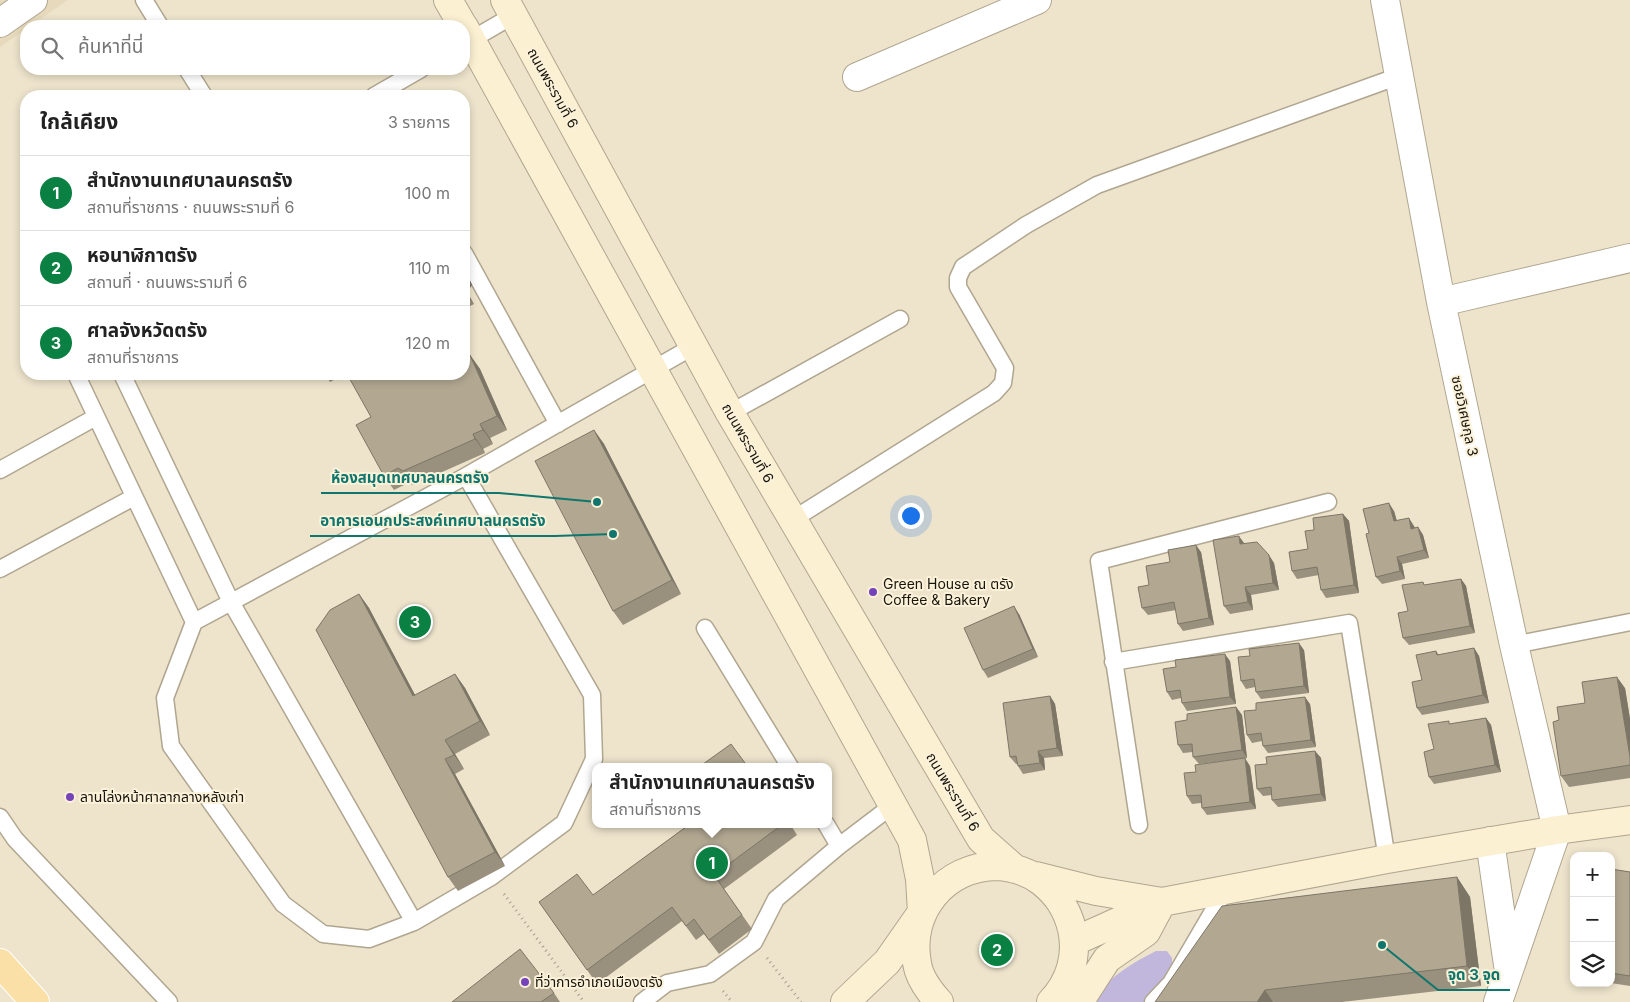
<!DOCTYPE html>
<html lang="th">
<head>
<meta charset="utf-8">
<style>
	body { margin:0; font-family:Inter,"Noto Sans Thai",sans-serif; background:#f2f2f2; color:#222 }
	.controls { position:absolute; right:15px; bottom:15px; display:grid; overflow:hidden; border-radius:10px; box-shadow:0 2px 8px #0003 }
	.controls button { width:45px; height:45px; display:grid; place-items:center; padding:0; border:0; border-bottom:1px solid #e0e0e0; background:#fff; color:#222; font:25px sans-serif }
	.you { position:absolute; left:910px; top:515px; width:18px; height:18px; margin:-12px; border:4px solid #fff; border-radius:50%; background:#1a73e8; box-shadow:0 0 0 8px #1a73e833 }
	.badge { display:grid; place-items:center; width:32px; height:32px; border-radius:50%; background:#0b8043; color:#fff; font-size:16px; font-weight:700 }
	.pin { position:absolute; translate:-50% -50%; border:2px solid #fff; box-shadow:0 1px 5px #0006 }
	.popup { position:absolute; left:592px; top:763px; width:240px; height:65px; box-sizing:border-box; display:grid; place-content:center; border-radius:10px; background:#fff; filter:drop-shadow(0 1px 4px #0005); font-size:16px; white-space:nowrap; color:#767676 }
	.popup b { font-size:19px; color:#222 }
	.popup::after { content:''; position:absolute; left:50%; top:100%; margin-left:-10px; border:10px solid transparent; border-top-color:#fff }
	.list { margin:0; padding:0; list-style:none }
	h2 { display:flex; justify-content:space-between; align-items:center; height:65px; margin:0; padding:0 20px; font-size:21px }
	h2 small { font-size:16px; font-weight:400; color:#767676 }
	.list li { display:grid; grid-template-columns:32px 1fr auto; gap:15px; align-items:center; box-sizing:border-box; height:75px; padding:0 20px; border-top:1px solid #e0e0e0 }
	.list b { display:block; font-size:19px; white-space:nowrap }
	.list p { margin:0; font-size:16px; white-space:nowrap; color:#767676 }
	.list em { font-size:16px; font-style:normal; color:#767676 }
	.icon { flex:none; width:28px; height:28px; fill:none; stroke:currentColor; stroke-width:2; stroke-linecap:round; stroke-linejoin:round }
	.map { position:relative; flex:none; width:1630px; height:1002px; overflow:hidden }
	.search { position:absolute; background:#fff; box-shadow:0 2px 8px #0003; left:20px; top:20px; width:450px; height:55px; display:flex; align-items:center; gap:12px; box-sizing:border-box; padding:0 18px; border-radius:20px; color:#767676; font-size:19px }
	.panel { position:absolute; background:#fff; box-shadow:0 2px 8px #0003; left:20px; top:90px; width:450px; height:290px; border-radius:20px }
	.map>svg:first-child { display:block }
	.built { fill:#e7d9bb }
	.green { fill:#c1b6dc }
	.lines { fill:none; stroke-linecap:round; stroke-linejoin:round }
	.lane-casing { stroke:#b0a690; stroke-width:19 }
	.street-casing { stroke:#b0a690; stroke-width:30 }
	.secondary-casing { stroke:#b0a690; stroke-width:30 }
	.primary-casing { stroke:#fff; stroke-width:30 }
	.path { stroke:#a79f8c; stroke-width:3; stroke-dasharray:1 4; stroke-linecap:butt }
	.lane { stroke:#fff; stroke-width:16 }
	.street { stroke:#fff; stroke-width:28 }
	.secondary { stroke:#fcf0d2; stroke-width:28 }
	.primary { stroke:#fae0a6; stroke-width:28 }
	.wall { fill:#99907e }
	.shaded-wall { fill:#7d7666 }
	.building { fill:#b2a892; stroke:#7d7666 }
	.poi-dot { fill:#7442b9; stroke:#fcf1d9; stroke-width:2 }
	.labels { text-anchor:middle; stroke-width:4; stroke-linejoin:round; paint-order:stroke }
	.street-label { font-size:14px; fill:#17140b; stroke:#fcf1d9 }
	.poi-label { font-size:14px; fill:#17140b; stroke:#fcf1d9; text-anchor:start }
	.leader { fill:none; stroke:#0f766e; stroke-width:2 }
	.callout-dot { fill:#0f766e; stroke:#fcf1d9; stroke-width:2 }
	.callout-label { font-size:15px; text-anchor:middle; font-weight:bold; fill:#0f766e; stroke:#fcf1d9; stroke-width:4; stroke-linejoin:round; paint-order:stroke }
</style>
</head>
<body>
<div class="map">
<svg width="1630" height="1002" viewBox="0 0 1630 1002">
	<rect width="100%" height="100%" fill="#eee4cc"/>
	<path class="built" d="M 0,0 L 68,0 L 30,26 L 26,26 L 26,29 L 0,47 Z"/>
	<path class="green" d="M 1156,951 L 1167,951 L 1172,958 L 1172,970 L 1146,1002 L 1095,1002 C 1102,980 1136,961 1156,951 Z"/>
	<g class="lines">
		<g class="lane-casing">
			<path id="lane" d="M 144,0 L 160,26
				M 464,44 L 514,15
				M 187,69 L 204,96
				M 374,96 L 421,69
				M 464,253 L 558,424
				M 76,374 L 194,622 L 165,698 L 171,746 L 283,904 L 323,934 L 369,939 L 414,922 L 491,877 L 564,823 L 594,759 L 592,695 L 466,476
				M 122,374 L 231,602 L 414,922
				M 730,413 L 900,319
				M 0,470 L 96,417
				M 792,520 L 994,393 L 1003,383 L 1005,368 L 958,287 L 958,278 L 963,267 L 1026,225 L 1097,185 L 1399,76
				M 0,569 L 134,497
				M 194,622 L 466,476 L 694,346
				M 705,628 L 790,767
				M 1514,645 L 1630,622
				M 1113,662 L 1349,623 L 1387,859
				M 0,817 L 15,839 L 169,1002
				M 826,824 L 839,846
				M 1139,825 L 1099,561 L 1328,502
				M 642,1002 L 667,983 L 710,974 L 754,942 L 776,899 L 839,846 L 893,805
				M 1153,1002 L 1171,983 L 1226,889"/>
		</g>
		<g class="street-casing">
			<path id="street" d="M 1385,0 L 1441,302 L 1514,645 L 1557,830 L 1498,1002
				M 0,23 L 33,0
				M 857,77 L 1037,0
				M 1441,302 L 1630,258
				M 1490,841 L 1508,965"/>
		</g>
		<g class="secondary-casing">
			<path id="secondary" d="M 448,0 L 463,26
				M 505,0 L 730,413 L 981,839 L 1015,869
				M 464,27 L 912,840 L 920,879 L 922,912 L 887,962 L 845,1002
				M 1036,876 L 1096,891 L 1162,902
				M 1075,941 L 1162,902 L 1387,859 L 1557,830 L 1630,820
				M 939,1002 C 929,991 919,978 917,963 C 907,912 945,866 997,866 C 1013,867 1029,872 1042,882 C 1058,895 1067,909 1072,929 C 1078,956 1070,982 1051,1002
				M 1082,1002 L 1083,996 L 1107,959 L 1146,932 L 1162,902"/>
		</g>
		<g class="primary-casing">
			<path id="primary" d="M 0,963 L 35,1002"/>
		</g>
		<path class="path" d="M 504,894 L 584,1002
			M 767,958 L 801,1002
			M 723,991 L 732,1002"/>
		<use href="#lane" class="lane"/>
		<use href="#street" class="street"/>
		<use href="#secondary" class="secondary"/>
		<use href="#primary" class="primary"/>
	</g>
	<path class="wall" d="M 464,268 L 472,285 L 467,292 L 474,304 L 464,309 Z
		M 470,355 L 480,369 L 507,430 L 490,438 L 493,444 L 483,449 L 485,453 L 413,485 L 408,483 L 394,490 L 384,476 L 371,417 L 464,374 Z
		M 324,374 L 345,374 L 330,382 Z
		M 594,430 L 604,444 L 681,594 L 623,625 L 613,611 Z
		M 1394,511 L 1397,521 L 1414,526 L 1415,528 L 1418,527 L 1423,535 L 1429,558 L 1402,564 L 1405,579 L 1382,584 L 1376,577 L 1369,533 Z
		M 1343,514 L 1349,521 L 1359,593 L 1326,598 L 1321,590 L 1319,575 L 1297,579 L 1292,571 L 1308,549 L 1314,530 Z
		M 1244,544 L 1274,563 L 1279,590 L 1251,595 L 1253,610 L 1230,614 L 1224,606 Z
		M 1201,552 L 1214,625 L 1183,631 L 1178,624 L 1176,610 L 1148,615 L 1142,608 L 1149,585 L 1170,562 Z
		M 1461,579 L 1466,586 L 1475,633 L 1409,645 L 1403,638 L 1408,611 L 1426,585 Z
		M 359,594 L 369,608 L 415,695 L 455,674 L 465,688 L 490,735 L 455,754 L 464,769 L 455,774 L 505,866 L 458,891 L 448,877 Z
		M 1019,614 L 1038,657 L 988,678 L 983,670 Z
		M 1474,648 L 1479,656 L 1489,703 L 1422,715 L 1417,708 L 1436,651 L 1439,655 Z
		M 1304,650 L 1309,693 L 1261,699 L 1256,692 L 1255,687 L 1246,689 L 1241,681 Z
		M 1230,661 L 1236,704 L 1187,711 L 1182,703 L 1181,698 L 1172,700 L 1167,692 Z
		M 1625,688 L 1630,719 L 1630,778 L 1569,787 L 1561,776 L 1559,720 L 1585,703 Z
		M 1050,696 L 1055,704 L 1063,756 L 1044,758 L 1045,770 L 1023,774 L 1018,766 L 1018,764 L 1016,764 L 1010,757 Z
		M 1310,704 L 1316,747 L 1268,753 L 1263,746 L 1262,741 L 1252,743 L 1247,735 Z
		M 1236,707 L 1242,715 L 1247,758 L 1199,764 L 1193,757 L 1193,752 L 1183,753 L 1178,745 L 1187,720 Z
		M 1486,718 L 1491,725 L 1501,772 L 1434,784 L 1429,777 L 1434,749 L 1451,724 Z
		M 1315,751 L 1321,758 L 1326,801 L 1278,807 L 1272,800 L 1272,795 L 1263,796 L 1257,789 L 1267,764 Z
		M 1250,766 L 1256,809 L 1207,815 L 1202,808 L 1201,803 L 1192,804 L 1187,796 L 1196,772 Z
		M 690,824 L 790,824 L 797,835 L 724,889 L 752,929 L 719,954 L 704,934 L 696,940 L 682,921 L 597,984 L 539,902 L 593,895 Z
		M 1611,869 L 1630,872 L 1630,986 L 1611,983 Z
		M 1457,877 L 1470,897 L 1481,986 L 1342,1002 L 1155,1002 Z
		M 554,993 L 560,1002 L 452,1002 Z"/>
	<path class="shaded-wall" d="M 464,268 L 472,285 L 467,292 L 474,304 L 464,289 Z
		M 470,355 L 480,369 L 507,430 L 497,416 Z
		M 480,424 L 490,438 L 493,444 L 483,430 Z
		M 594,430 L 604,444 L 681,594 L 672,580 Z
		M 473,434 L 483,449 L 485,453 L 475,439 Z
		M 1389,503 L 1394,511 L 1399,529 L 1394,521 Z
		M 1343,514 L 1349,521 L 1359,593 L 1354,585 Z
		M 1409,518 L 1414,526 L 1417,536 L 1411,529 Z
		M 1418,527 L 1423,535 L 1429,558 L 1424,550 Z
		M 1239,536 L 1244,543 L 1245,552 L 1240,544 Z
		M 1196,545 L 1201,552 L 1214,625 L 1209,618 Z
		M 1269,555 L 1274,563 L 1279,590 L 1273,583 Z
		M 1397,557 L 1402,564 L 1405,579 L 1400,571 Z
		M 1461,579 L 1466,586 L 1475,633 L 1470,626 Z
		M 1245,587 L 1251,595 L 1253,610 L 1248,602 Z
		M 359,594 L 369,608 L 423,710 L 413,696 Z
		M 1014,606 L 1019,614 L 1038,657 L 1033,649 Z
		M 1299,643 L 1304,650 L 1309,693 L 1304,686 Z
		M 1474,648 L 1479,656 L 1489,703 L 1483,695 Z
		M 1225,654 L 1230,661 L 1236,704 L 1230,697 Z
		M 455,674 L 465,688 L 490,735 L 480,721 Z
		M 1617,677 L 1625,688 L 1630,719 L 1630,757 Z
		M 1050,696 L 1055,704 L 1063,756 L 1057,748 Z
		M 1305,697 L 1310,704 L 1316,747 L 1311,740 Z
		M 1236,707 L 1242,715 L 1247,758 L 1242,750 Z
		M 1486,718 L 1491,725 L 1501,772 L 1495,765 Z
		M 445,740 L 455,754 L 464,769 L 454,755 Z
		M 1038,751 L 1044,758 L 1045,770 L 1040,763 Z
		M 1315,751 L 1321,758 L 1326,801 L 1321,794 Z
		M 1245,758 L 1250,766 L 1256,809 L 1250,802 Z
		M 445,759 L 455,774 L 505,866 L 495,852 Z
		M 1457,877 L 1470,897 L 1481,986 L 1467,966 Z
		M 1265,990 L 1273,1002 L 1257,1002 Z"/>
	<path class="building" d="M 470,355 L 497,416 L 480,424 L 483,430 L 473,434 L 475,439 L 403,471 L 398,468 L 384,476 L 356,425 L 371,417 L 347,374 L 464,374 L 464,358 Z
		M 594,430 L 672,580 L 613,611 L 535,461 Z
		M 1389,503 L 1394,521 L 1409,518 L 1411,529 L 1418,527 L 1424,550 L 1397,557 L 1400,571 L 1376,577 L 1366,534 L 1369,533 L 1363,509 Z
		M 1343,514 L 1354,585 L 1321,590 L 1317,567 L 1292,571 L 1289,552 L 1308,549 L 1305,531 L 1314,530 L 1313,518 Z
		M 1239,536 L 1240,544 L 1257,542 L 1269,555 L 1273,583 L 1245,587 L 1248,602 L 1224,606 L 1213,540 Z
		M 1196,545 L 1209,618 L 1178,624 L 1174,602 L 1142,608 L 1138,587 L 1149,585 L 1146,566 L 1170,562 L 1168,550 Z
		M 1461,579 L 1470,626 L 1403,638 L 1398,613 L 1408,611 L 1402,585 L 1423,582 L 1424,585 Z
		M 359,594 L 413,696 L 455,674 L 480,721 L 445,740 L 454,755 L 445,759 L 495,852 L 448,877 L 316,630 L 330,610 Z
		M 1014,606 L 1033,649 L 983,670 L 964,628 Z
		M 1299,643 L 1304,686 L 1256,692 L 1254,679 L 1241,681 L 1238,657 L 1250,656 L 1249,649 Z
		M 1474,648 L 1483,695 L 1417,708 L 1412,682 L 1422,680 L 1416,655 L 1436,651 L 1437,655 Z
		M 1225,654 L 1230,697 L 1182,703 L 1180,690 L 1167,692 L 1163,669 L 1176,667 L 1175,660 Z
		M 1617,677 L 1630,757 L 1630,765 L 1561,776 L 1553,722 L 1559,720 L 1557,707 L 1585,703 L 1582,682 Z
		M 1050,696 L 1057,748 L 1038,751 L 1040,763 L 1018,766 L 1016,756 L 1010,757 L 1003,703 Z
		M 1305,697 L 1311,740 L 1263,746 L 1261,733 L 1247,735 L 1244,711 L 1256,710 L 1256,703 Z
		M 1236,707 L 1242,750 L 1193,757 L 1192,744 L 1178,745 L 1175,722 L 1187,720 L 1187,714 Z
		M 1486,718 L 1495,765 L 1429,777 L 1424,752 L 1434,749 L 1428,724 L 1449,721 L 1449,724 Z
		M 731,744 L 748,767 L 699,767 Z
		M 1315,751 L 1321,794 L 1272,800 L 1271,787 L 1257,789 L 1255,765 L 1267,764 L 1266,757 Z
		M 1245,758 L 1250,802 L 1202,808 L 1201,795 L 1187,796 L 1184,773 L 1196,772 L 1195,765 Z
		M 690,824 L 783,824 L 714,875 L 742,915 L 709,940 L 694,919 L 686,926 L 672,907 L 587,970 L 539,902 L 577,874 L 593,895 Z
		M 1611,869 L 1630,872 L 1630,976 L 1611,973 Z
		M 1457,877 L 1467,966 L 1265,990 L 1257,1002 L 1155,1002 L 1222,906 Z
		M 520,949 L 554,993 L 541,1002 L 452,1002 Z"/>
	<g class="poi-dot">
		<circle cx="873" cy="592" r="5"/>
		<circle cx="70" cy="797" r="5"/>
		<circle cx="525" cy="982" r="5"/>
	</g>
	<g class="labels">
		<g class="street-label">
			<text transform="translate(553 88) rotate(61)" y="5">ถนนพระรามที่ 6</text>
			<text transform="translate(1465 416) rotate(78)" y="5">ซอยวิเศษกุล 3</text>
			<text transform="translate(748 443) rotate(60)" y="5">ถนนพระรามที่ 6</text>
			<text transform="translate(953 792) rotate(59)" y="5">ถนนพระรามที่ 6</text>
		</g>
		<g class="poi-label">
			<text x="883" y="589">Green House ณ ตรัง<tspan x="883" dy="16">Coffee &amp; Bakery</tspan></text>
			<text x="80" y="802">ลานโล่งหน้าศาลากลางหลังเก่า</text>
			<text x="535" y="987">ที่ว่าการอำเภอเมืองตรัง</text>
		</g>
	</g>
	<path class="leader" d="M597 502L499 493H321M613 534L555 536H310M1382 945L1438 990H1510"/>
	<g class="callout-dot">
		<circle cx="597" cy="502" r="5"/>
		<circle cx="613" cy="534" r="5"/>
		<circle cx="1382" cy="945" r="5"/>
	</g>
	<g class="callout-label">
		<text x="410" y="483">ห้องสมุดเทศบาลนครตรัง</text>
		<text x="433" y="526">อาคารเอนกประสงค์เทศบาลนครตรัง</text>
		<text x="1474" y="980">จุด 3 จุด</text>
	</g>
</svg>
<div class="controls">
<button>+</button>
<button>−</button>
<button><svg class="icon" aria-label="layers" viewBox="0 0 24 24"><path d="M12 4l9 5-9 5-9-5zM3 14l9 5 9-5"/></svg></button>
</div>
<div class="you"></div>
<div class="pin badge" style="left:712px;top:863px">1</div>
<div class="popup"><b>สำนักงานเทศบาลนครตรัง</b>สถานที่ราชการ</div>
<div class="pin badge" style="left:997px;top:950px">2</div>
<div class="pin badge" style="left:415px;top:622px">3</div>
<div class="search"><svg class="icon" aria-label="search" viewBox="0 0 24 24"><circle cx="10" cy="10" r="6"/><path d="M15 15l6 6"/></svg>ค้นหาที่นี่</div>
<section class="panel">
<h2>ใกล้เคียง<small>3 รายการ</small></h2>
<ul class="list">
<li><span class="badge">1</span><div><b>สำนักงานเทศบาลนครตรัง</b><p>สถานที่ราชการ · ถนนพระรามที่ 6</p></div><em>100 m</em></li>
<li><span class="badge">2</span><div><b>หอนาฬิกาตรัง</b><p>สถานที่ · ถนนพระรามที่ 6</p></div><em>110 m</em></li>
<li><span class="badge">3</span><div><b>ศาลจังหวัดตรัง</b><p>สถานที่ราชการ</p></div><em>120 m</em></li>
</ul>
</section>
</div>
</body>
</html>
